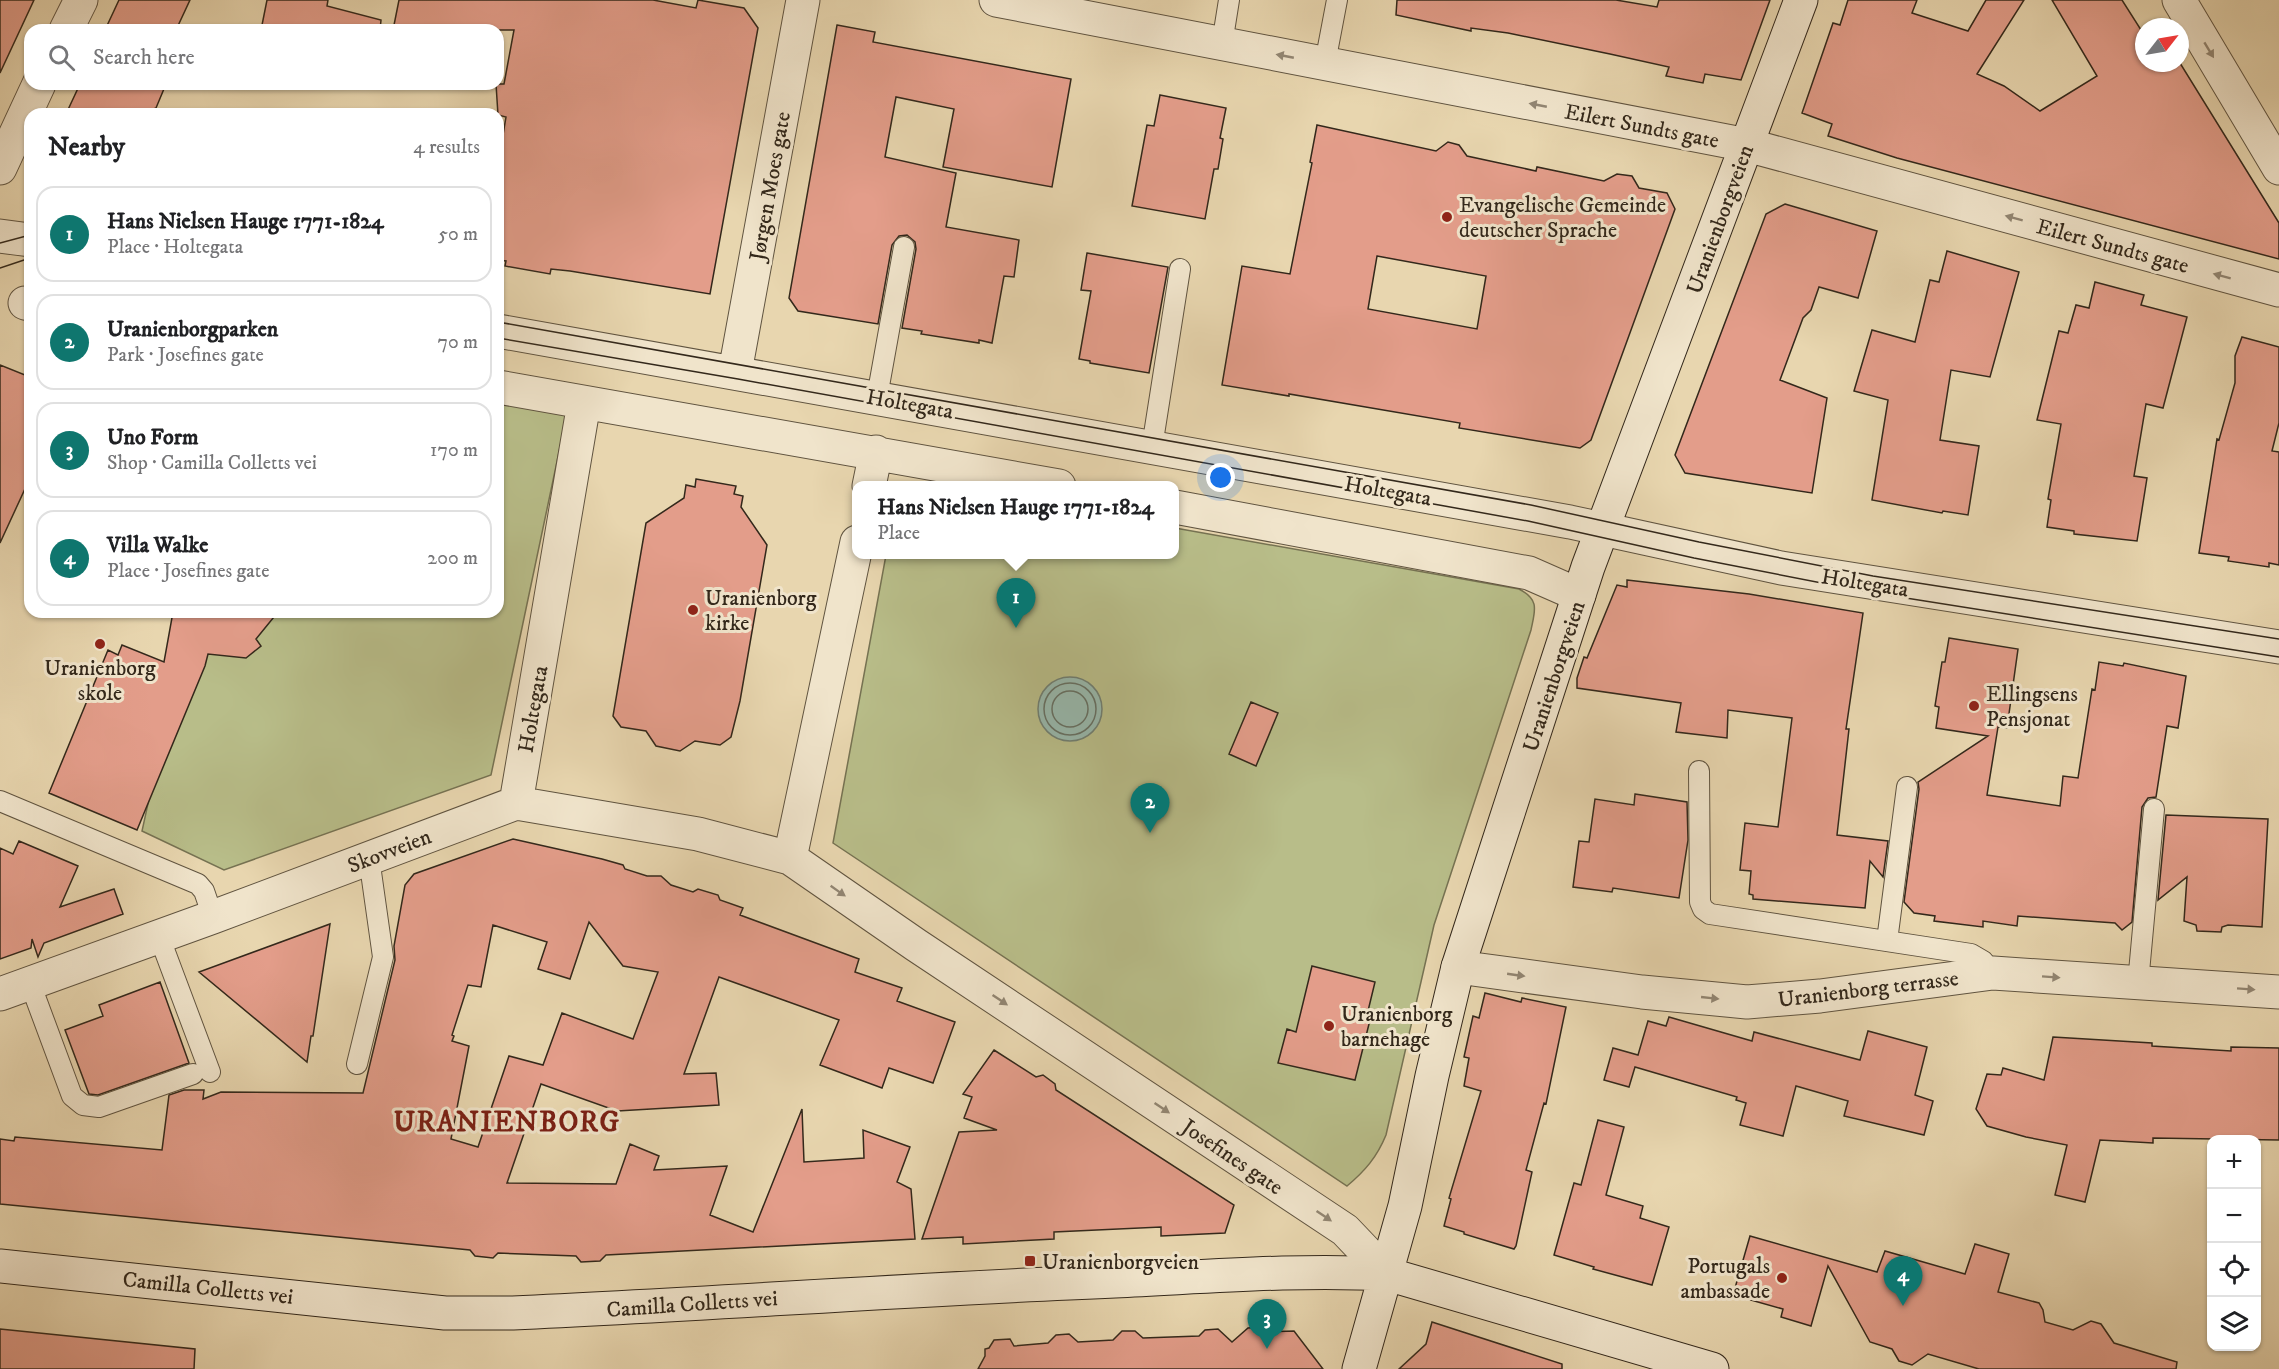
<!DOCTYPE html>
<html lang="en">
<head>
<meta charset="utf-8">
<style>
	body { margin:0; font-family:"IM FELL DW Pica",serif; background:#f2f2f2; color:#202124 }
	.controls { position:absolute; right:18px; bottom:18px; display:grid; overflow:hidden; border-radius:12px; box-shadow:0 2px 4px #0004 }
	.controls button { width:54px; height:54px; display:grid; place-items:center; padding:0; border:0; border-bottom:2px solid #e0e0e0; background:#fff; color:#202124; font:30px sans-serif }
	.compass { position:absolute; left:2135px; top:18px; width:54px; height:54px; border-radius:50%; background:#fff; box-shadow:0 2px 4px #0004; rotate:59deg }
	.you { position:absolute; left:1221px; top:478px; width:21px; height:21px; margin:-15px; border:4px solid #fff; border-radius:50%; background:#1a73e8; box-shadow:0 0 0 9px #1a73e833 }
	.badge { display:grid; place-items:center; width:39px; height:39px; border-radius:50%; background:#0f766e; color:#fff; font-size:20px; font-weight:700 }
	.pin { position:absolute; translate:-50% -50px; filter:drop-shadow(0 2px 3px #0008) }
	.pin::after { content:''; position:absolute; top:32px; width:21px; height:18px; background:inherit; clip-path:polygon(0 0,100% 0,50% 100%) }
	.popup { position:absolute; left:852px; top:481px; width:327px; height:78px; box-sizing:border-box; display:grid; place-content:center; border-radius:12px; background:#fff; filter:drop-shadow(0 2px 4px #0005); font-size:20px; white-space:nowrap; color:#757577 }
	.popup b { font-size:22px; color:#202124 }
	.popup::after { content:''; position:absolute; left:50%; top:100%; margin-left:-12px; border:12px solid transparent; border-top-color:#fff }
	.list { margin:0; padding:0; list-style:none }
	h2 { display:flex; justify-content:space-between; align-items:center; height:78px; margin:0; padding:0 24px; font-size:26px }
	h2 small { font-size:20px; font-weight:400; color:#757577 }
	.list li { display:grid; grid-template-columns:39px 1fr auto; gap:18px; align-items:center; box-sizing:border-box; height:96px; margin:0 12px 12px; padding:0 12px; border:2px solid #e0e0e0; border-radius:18px }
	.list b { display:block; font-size:22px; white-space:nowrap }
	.list p { margin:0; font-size:20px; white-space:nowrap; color:#757577 }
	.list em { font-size:20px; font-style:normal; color:#757577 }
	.icon { flex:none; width:33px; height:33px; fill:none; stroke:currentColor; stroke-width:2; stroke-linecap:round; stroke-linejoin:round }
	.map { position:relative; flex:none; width:2279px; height:1369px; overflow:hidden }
	.search { position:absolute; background:#fff; box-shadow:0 2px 4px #0004; left:24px; top:24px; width:480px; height:66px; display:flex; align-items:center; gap:15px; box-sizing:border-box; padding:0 21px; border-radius:18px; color:#757577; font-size:22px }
	.panel { position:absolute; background:#fff; box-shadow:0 2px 4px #0004; left:24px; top:108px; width:480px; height:510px; border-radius:18px }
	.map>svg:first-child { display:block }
	.green { fill:#b8bd89; stroke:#767252; stroke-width:1.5 }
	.water { fill:#97b9ae; stroke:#6f7f73; stroke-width:1.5 }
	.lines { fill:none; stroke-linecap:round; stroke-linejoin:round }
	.shore { stroke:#657064; stroke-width:1.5 }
	.building { fill:#e39d8a; stroke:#33281b; stroke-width:1.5; fill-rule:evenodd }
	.lane-casing { stroke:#605440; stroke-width:22 }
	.street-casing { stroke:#605440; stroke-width:35 }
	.secondary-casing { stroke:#33281b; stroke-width:35 }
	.lane { stroke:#f0e4cb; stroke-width:20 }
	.street { stroke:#f0e4cb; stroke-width:33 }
	.secondary { stroke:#f0e4cb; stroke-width:33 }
	.tram { stroke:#33281b; stroke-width:1.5 }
	.oneway { fill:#928673 }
	.poi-dot { fill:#8f2418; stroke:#f0e4cb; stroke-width:2 }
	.labels { text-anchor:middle; stroke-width:6; stroke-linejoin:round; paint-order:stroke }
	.street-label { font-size:22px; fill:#33281b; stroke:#f0e4cb }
	.poi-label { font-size:22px; fill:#33281b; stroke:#f0e4cb; text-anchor:start }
	.district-label { font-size:28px; font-weight:bold; letter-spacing:1.5px; fill:#7a1f14; stroke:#f0e4cb }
</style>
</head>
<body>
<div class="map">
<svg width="2279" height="1369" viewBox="0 0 2279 1369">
	<rect width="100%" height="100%" fill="#e8d6af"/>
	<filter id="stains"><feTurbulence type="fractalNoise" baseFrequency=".00333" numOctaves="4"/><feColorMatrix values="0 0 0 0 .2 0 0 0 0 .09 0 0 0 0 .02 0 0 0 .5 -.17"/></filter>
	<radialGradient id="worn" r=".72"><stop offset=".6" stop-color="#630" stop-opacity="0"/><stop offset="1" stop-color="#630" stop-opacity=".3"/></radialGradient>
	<path class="green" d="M 498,402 L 567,414 L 491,775 L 224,870 L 142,831 L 190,612 L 498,612 Z
		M 1175,528 L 1519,589 C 1540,600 1535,610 1531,630 L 1434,925 L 1386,1135 C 1377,1157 1365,1171 1347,1186 L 833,843 L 886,555 L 1175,554 Z"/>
	<path class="water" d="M1038 709a32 32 0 1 1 64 0a32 32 0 1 1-64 0Z"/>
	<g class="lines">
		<path class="shore" d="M1044 709a26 26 0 1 1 52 0a26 26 0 1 1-52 0Z
			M1052 709a18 18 0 1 1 36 0a18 18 0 1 1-36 0Z"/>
	</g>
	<path class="building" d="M 0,0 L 34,0 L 0,73 Z
		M 119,0 L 190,0 L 176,30 L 105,30 Z
		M 267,0 L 328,0 L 327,6 L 381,20 L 380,30 L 261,30 Z
		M 399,0 L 653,0 L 696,8 L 698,0 L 744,8 L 758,28 L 710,294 L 570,271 L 551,269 L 550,274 L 505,266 L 506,261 L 498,260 L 498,164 L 506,117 L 498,115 L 496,84 L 504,84 L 514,30 L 393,30 Z
		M 1397,0 L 1616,0 L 1657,7 L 1659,0 L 1770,0 L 1741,80 L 1705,74 L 1703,83 L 1666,76 L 1669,67 L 1610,54 L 1508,33 L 1471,28 L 1471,31 L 1396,15 Z
		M 1848,0 L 1917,0 L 1912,13 L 1968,31 L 1986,0 L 2024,0 L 1977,74 L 2004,86 L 2040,111 L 2097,76 L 2052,0 L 2122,0 L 2141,30 L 2144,28 L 2144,63 L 2180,63 L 2279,223 L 2279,259 L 1897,158 L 1828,136 L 1832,124 L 1802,113 L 1833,23 L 1840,25 Z
		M 837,25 L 875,32 L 873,42 L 1071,79 L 1052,187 L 943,167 L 954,109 L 896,97 L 885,157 L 956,173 L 946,227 L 1019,240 L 1014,277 L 1004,276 L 992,343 L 979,340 L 979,343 L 921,334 L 922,331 L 902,328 L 916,249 L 915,242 L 907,235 L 899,236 L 892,245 L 878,324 L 798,311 L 789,298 Z
		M 80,84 L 166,84 L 156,108 L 142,114 L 66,114 Z
		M 1160,95 L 1226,108 L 1220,138 L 1223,139 L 1218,169 L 1214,169 L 1205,219 L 1132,206 L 1147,125 L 1154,126 Z
		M 1317,125 L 1436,151 L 1448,142 L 1459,145 L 1467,156 L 1536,171 L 1537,167 L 1604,181 L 1617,174 L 1632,176 L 1639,188 L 1667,193 L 1675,209 L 1591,440 L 1580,448 L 1459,428 L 1460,423 L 1289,394 L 1289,396 L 1222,385 L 1242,266 L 1290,274 L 1312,163 L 1310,162 ZM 1377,256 L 1486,276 L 1477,329 L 1368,309 Z
		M 1785,204 L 1877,231 L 1858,298 L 1819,287 L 1811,310 L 1803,318 L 1780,380 L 1827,398 L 1812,493 L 1685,473 L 1675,455 L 1766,214 Z
		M 1947,251 L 2019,272 L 1990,377 L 1951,370 L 1940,440 L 1979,446 L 1968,515 L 1943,511 L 1942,513 L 1872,500 L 1888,400 L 1854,391 L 1872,330 L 1915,342 L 1930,280 L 1939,282 Z
		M 1087,253 L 1168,267 L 1149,373 L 1090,363 L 1090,361 L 1079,359 L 1091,291 L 1081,290 Z
		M 2095,282 L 2144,295 L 2141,305 L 2187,317 L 2163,408 L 2146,404 L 2134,476 L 2147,478 L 2137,541 L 2074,534 L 2074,531 L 2047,527 L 2051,500 L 2048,499 L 2061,424 L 2037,420 L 2059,331 L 2068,333 L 2076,305 L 2089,308 Z
		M 2242,337 L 2279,347 L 2279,423 L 2272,451 L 2279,452 L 2279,565 L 2269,563 L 2269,567 L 2228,561 L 2229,557 L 2199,553 L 2217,439 L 2219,440 L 2235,383 L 2235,356 Z
		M 0,365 L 30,377 L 30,478 L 0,543 Z
		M 696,479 L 736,486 L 734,494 L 743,496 L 741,507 L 767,545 L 740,701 L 731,737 L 720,745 L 695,741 L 680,751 L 656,746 L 646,731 L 621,727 L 613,716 L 646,523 L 684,498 L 686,485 L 695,487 Z
		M 1627,580 L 1749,594 L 1863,613 L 1846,729 L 1849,729 L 1837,835 L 1888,841 L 1883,877 L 1870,861 L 1865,908 L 1753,899 L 1753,895 L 1749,894 L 1751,871 L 1740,870 L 1745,823 L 1778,827 L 1792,718 L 1728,710 L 1727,738 L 1676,732 L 1681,703 L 1577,688 L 1577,678 L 1584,657 L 1587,658 L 1617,585 L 1627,587 Z
		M 173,612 L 278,612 L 256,639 L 261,646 L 246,658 L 208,654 L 205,666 L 137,830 L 49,793 L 108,650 L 118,655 L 122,645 L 164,662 Z
		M 1949,638 L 2018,649 L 2007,728 L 1998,727 L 1987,795 L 2060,806 L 2063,776 L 2078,778 L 2092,689 L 2095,690 L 2099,662 L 2123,666 L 2124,663 L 2186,676 L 2178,728 L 2167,726 L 2156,797 L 2148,798 L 2142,807 L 2132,922 L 2122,930 L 2115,923 L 2018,916 L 2017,926 L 1983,921 L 1983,927 L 1934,921 L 1935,916 L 1914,913 L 1904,902 L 1919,789 L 1918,782 L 1988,736 L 1936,728 L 1939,707 L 1935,706 L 1942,662 L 1945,662 Z
		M 1251,702 L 1278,713 L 1256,766 L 1229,754 Z
		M 1635,794 L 1687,802 L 1688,840 L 1679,898 L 1613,888 L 1612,892 L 1573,887 L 1579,841 L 1589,842 L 1595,799 L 1634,805 Z
		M 2166,815 L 2268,819 L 2262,927 L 2228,925 L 2222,927 L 2221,932 L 2197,931 L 2196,925 L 2184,921 L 2187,877 L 2158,900 Z
		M 513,839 L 602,859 L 623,865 L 625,869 L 647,876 L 661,876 L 671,885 L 693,892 L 698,889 L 718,895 L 720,900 L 743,908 L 740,915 L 859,959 L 855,972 L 902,988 L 897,1001 L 955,1022 L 933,1083 L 889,1068 L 882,1088 L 820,1065 L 839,1020 L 719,977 L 684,1074 L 716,1073 L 719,1105 L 617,1111 L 541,1084 L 507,1183 L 616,1184 L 630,1144 L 659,1156 L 654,1170 L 727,1166 L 710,1215 L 753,1232 L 802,1109 L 804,1162 L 864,1158 L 863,1130 L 910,1147 L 897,1182 L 911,1189 L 915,1239 L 606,1255 L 600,1261 L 581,1262 L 576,1256 L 498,1253 L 493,1258 L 475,1256 L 470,1250 L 0,1204 L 0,1139 L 14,1141 L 15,1137 L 162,1150 L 169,1095 L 184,1090 L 204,1090 L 203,1099 L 221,1092 L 363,1093 L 395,960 L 394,946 L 405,885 L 414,874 ZM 589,922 L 623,966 L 658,972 L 633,1039 L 562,1013 L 543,1065 L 509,1056 L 478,1147 L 451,1139 L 469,1046 L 452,1041 L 454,1036 L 452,1035 L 468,985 L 481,987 L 493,925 L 547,942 L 538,969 L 570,979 Z
		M 19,841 L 78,866 L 60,907 L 114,889 L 123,914 L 44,943 L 38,957 L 32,939 L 31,948 L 0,959 L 0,848 L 13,854 Z
		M 330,924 L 313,1036 L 311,1036 L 307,1062 L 199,972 Z
		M 1312,966 L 1375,982 L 1368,1011 L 1372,1012 L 1355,1080 L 1278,1063 L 1287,1029 L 1296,1032 Z
		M 160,982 L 189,1063 L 98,1095 L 89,1094 L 65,1030 L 103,1016 L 99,1005 Z
		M 1485,993 L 1521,1002 L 1522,998 L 1566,1007 L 1546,1104 L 1544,1103 L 1526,1170 L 1532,1172 L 1516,1246 L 1514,1249 L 1464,1234 L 1464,1232 L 1444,1226 L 1451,1199 L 1449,1198 L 1481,1091 L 1464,1086 L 1469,1058 L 1464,1057 L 1473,1016 L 1479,1018 Z
		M 1669,1017 L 1752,1041 L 1754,1032 L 1860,1060 L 1868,1031 L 1927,1047 L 1915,1095 L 1933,1101 L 1924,1135 L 1844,1116 L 1848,1101 L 1796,1086 L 1783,1136 L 1740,1125 L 1746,1103 L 1736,1100 L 1737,1097 L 1635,1067 L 1629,1087 L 1604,1080 L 1613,1048 L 1638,1055 L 1648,1021 L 1666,1026 Z
		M 2053,1037 L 2152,1043 L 2152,1046 L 2231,1051 L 2231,1047 L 2279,1048 L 2279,1140 L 2153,1138 L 2153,1143 L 2100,1140 L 2085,1202 L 2055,1195 L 2067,1145 L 2026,1137 L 1987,1126 L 1976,1109 L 1987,1074 L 2001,1075 L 2003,1068 L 2044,1080 Z
		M 994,1050 L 1036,1077 L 1043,1075 L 1055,1084 L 1056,1090 L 1234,1205 L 1225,1233 L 1161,1236 L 1161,1227 L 1054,1232 L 1054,1239 L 963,1244 L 963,1237 L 922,1239 L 959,1132 L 997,1130 L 964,1118 L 972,1097 L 963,1094 Z
		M 1598,1120 L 1624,1127 L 1606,1195 L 1643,1206 L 1640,1218 L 1669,1227 L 1652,1285 L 1593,1269 L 1594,1267 L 1554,1255 L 1574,1183 L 1581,1185 Z
		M 1750,1236 L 1877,1272 L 1885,1251 L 1965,1274 L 1975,1244 L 2009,1254 L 1998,1292 L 2039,1303 L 2043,1310 L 2045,1322 L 2073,1330 L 2091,1321 L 2101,1324 L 2114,1343 L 2177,1362 L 2176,1369 L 1979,1369 L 1928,1354 L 1912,1365 L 1899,1361 L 1892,1349 L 1870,1342 L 1828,1266 L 1811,1326 L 1781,1317 L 1783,1309 L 1733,1295 Z
		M 1432,1322 L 1562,1364 L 1562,1369 L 1399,1369 L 1426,1344 Z
		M 1261,1327 L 1266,1332 L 1294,1331 L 1323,1369 L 978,1369 L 985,1356 L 985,1349 L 989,1348 L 994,1340 L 1010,1339 L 1014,1346 L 1048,1343 L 1056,1335 L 1069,1334 L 1078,1342 L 1113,1340 L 1122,1331 L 1135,1331 L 1143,1338 L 1199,1336 L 1205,1330 L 1218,1329 L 1232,1342 L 1248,1328 Z
		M 0,1329 L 195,1349 L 194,1369 L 0,1369 Z"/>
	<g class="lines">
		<g class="lane-casing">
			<path id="lane" d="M 1222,44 L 1229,0
				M 1325,63 L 1337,0
				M 877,397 L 904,247
				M 1152,447 L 1180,269
				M 1699,771 L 1700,902 L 1703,909 L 1710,914 L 1971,954 L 1983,961 L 1993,973
				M 0,801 L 198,884 L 204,891 L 213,917
				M 159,936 L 210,1072
				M 1887,941 L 1907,787
				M 30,983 L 72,1096 L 83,1105 L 99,1107 L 193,1074
				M 2138,983 L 2154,809
				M 357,1064 L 383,957 L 369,858"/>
		</g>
		<g class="street-casing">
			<path id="street" d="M 996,0 L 1747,145 L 2279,290
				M 2179,0 L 2279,168
				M 66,30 L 81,0
				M 0,168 L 39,84
				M 0,236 L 30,240
				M 25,303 L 30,304
				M 498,331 L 1570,522 L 1781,568 L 2279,647
				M 735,372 L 803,0
				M 498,387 L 1059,486
				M 869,486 L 876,452
				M 1175,507 L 1529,573 L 1579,595
				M 516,803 L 584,403
				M 790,858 L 857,542
				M 1458,967 L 1642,992 L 1747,1002 L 1820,996 L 1993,973 L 2279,992
				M 0,994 L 213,917 L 516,803 L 698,834 L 790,858 L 916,945 L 1345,1230 L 1387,1274"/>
		</g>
		<g class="secondary-casing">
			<path id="secondary" d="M 0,1266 L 445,1313 L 513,1313 C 713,1304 914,1289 1115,1281 C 1205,1277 1296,1269 1387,1274 L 1712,1369
				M 1359,1369 L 1405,1206 L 1432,1076 L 1458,967 L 1588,567 L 1801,0"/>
		</g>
		<use href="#lane" class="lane"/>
		<use href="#street" class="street"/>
		<use href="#secondary" class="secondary"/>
		<path class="tram" d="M 0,243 L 30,235
			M 0,268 L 30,258
			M 498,322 L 1531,505 L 1699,542 L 1873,576 L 2279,639
			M 498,338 L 738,379 L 1528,521 L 1694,558 L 1868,592 L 2279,657"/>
	</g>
	<defs><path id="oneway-solid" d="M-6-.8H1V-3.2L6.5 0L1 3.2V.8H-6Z" transform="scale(1.5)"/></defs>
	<g class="oneway">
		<use href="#oneway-solid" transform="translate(2209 50) rotate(59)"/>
		<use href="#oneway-solid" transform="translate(1285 56) rotate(-169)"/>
		<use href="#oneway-solid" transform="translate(1538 105) rotate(-169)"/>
		<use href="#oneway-solid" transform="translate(2014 218) rotate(-165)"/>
		<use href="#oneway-solid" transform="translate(2222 276) rotate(-165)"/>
		<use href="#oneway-solid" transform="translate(838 891) rotate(35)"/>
		<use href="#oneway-solid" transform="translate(1516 975) rotate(8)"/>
		<use href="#oneway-solid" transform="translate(2051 977) rotate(4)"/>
		<use href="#oneway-solid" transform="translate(2246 989) rotate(4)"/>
		<use href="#oneway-solid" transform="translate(1710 998) rotate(6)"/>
		<use href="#oneway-solid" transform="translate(1000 1000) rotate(34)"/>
		<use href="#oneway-solid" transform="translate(1162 1108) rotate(34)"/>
		<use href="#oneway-solid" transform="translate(1324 1216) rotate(34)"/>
	</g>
	<g class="poi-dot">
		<circle cx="1447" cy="217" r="6"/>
		<circle cx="693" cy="610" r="6"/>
		<circle cx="100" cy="644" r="6"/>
		<circle cx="1974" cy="706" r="6"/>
		<circle cx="1329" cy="1026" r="6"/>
		<rect x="1024" y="1255" width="12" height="12" rx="3"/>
		<circle cx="1782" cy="1278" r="6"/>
	</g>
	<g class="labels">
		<g class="street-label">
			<text transform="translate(1642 125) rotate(11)" y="8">Eilert Sundts gate</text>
			<text transform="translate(769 186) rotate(-80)" y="8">Jørgen Moes gate</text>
			<text transform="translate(1719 219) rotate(-70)" y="8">Uranienborgveien</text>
			<text transform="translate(2113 245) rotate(15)" y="8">Eilert Sundts gate</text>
			<text transform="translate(910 403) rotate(10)" y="8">Holtegata</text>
			<text transform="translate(1388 490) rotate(10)" y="8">Holtegata</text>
			<text transform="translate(1865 582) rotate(9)" y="8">Holtegata</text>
			<text transform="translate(1553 676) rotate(-72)" y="8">Uranienborgveien</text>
			<text transform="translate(532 709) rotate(-80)" y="8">Holtegata</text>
			<text transform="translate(389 850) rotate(-21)" y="8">Skovveien</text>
			<text transform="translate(1868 988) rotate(-7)" y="8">Uranienborg terrasse</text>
			<text transform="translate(1233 1156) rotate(34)" y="8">Josefines gate</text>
			<text transform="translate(208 1287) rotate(6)" y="8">Camilla Colletts vei</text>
			<text transform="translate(692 1303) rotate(-4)" y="8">Camilla Colletts vei</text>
		</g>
		<g class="poi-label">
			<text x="1459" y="212">Evangelische Gemeinde<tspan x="1459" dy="25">deutscher Sprache</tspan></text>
			<text x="705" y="605">Uranienborg<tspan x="705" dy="25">kirke</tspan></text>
			<text x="100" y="675" text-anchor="middle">Uranienborg<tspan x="100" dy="25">skole</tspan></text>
			<text x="1986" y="701">Ellingsens<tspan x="1986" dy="25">Pensjonat</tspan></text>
			<text x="1341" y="1021">Uranienborg<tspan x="1341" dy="25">barnehage</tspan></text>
			<text x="1042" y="1269">Uranienborgveien</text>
			<text x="1770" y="1273" text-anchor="end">Portugals<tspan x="1770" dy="25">ambassade</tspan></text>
		</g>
		<g class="district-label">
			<text x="507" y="1131">URANIENBORG</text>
		</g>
	</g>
	<rect width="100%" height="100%" filter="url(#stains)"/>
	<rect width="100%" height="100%" fill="url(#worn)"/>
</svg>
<div class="controls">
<button>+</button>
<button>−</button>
<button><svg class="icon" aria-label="locate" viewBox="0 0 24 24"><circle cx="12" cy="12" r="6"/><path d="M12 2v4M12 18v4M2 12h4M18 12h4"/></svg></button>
<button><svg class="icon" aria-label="layers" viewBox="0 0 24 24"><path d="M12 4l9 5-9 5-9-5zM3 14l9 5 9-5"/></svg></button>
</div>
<svg class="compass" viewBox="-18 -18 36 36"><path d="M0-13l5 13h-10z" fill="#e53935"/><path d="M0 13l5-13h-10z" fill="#757577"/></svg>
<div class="you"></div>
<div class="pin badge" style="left:1016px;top:628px">1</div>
<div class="popup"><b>Hans Nielsen Hauge 1771-1824</b>Place</div>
<div class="pin badge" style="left:1150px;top:833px">2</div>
<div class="pin badge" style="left:1267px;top:1349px">3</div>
<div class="pin badge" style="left:1903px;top:1306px">4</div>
<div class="search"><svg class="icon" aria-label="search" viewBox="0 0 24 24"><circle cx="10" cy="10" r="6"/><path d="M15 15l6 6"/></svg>Search here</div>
<section class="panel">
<h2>Nearby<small>4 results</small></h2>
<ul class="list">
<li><span class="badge">1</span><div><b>Hans Nielsen Hauge 1771-1824</b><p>Place · Holtegata</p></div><em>50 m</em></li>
<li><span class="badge">2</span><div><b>Uranienborgparken</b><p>Park · Josefines gate</p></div><em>70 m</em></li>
<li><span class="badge">3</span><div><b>Uno Form</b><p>Shop · Camilla Colletts vei</p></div><em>170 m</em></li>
<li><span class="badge">4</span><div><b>Villa Walke</b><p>Place · Josefines gate</p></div><em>200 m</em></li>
</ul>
</section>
</div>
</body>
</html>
